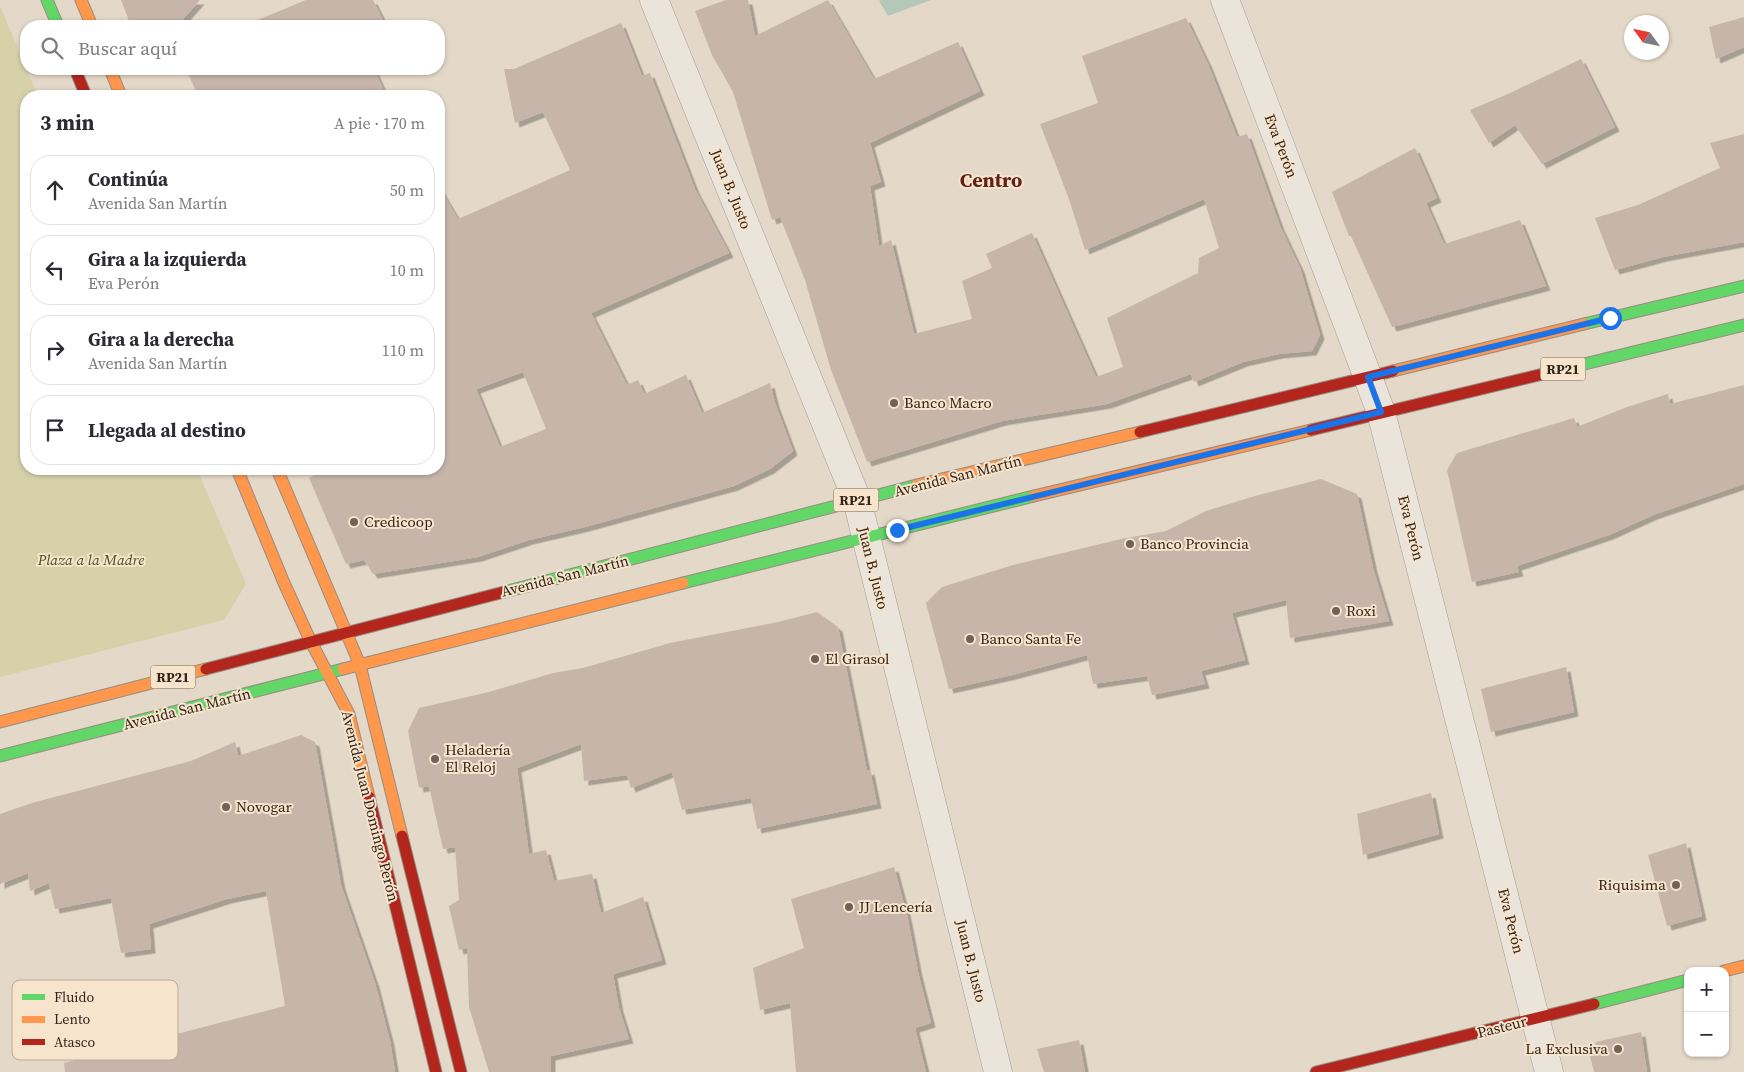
<!DOCTYPE html>
<html lang="es">
<head>
<meta charset="utf-8">
<style>
	body { margin:0; font-family:"Source Serif 4",serif; background:#f7f7f7; color:#2b2b33 }
	.controls { position:absolute; right:15px; bottom:15px; display:grid; overflow:hidden; border-radius:10px; box-shadow:0 1px 4px #0004 }
	.controls button { width:45px; height:45px; display:grid; place-items:center; padding:0; border:0; border-bottom:1px solid #e1e1e2; background:#fff; color:#2b2b33; font:25px sans-serif }
	.compass { position:absolute; left:1624px; top:15px; width:45px; height:45px; border-radius:50%; background:#fff; box-shadow:0 1px 4px #0004; rotate:303deg }
	.stop { position:absolute; width:15px; height:15px; margin:-11px; border:4px solid #1a73e8; border-radius:50%; background:#fff }
	.stop.end { background:#1a73e8; border-color:#fff; box-shadow:0 1px 5px #0008 }
	.list { margin:0; padding:0; list-style:none }
	h2 { display:flex; justify-content:space-between; align-items:center; height:65px; margin:0; padding:0 20px; font-size:21px }
	h2 small { font-size:16px; font-weight:400; color:#7c7c81 }
	.list li { display:grid; grid-template-columns:32px 1fr auto; gap:15px; align-items:center; box-sizing:border-box; height:70px; margin:0 10px 10px; padding:0 10px; border:1px solid #e1e1e2; border-radius:20px }
	.list b { display:block; font-size:19px; white-space:nowrap }
	.list p { margin:0; font-size:16px; white-space:nowrap; color:#7c7c81 }
	.list em { font-size:16px; font-style:normal; color:#7c7c81 }
	.icon { flex:none; width:28px; height:28px; fill:none; stroke:currentColor; stroke-width:2; stroke-linecap:round; stroke-linejoin:round }
	.map { position:relative; flex:none; width:1744px; height:1072px; overflow:hidden }
	.search { position:absolute; background:#fff; box-shadow:0 1px 4px #0004; left:20px; top:20px; width:425px; height:55px; display:flex; align-items:center; gap:12px; box-sizing:border-box; padding:0 18px; border-radius:20px; color:#7c7c81; font-size:19px }
	.panel { position:absolute; background:#fff; box-shadow:0 1px 4px #0004; left:20px; top:90px; width:425px; height:385px; border-radius:20px }
	.map>svg:first-child { display:block }
	.green { fill:#d7d1aa }
	.water { fill:#b5c7b9 }
	.building { fill:#c7b5a9; fill-rule:evenodd; filter:url(#shadow) }
	.lines { fill:none; stroke-linecap:round; stroke-linejoin:round }
	.street-casing { stroke:#a89d92; stroke-width:29 }
	.fast-casing { stroke:#988c82; stroke-width:13 }
	.slow-casing { stroke:#988c82; stroke-width:13 }
	.jam-casing { stroke:#988c82; stroke-width:13 }
	.street { stroke:#ebe4db; stroke-width:28 }
	.fast { stroke:#63d668; stroke-width:11 }
	.slow { stroke:#ff974d; stroke-width:11 }
	.jam { stroke:#b3261e; stroke-width:11 }
	.route { stroke:#1a73e8; stroke-width:6 }
	.poi-dot { fill:#726358; stroke:#f6e4cc; stroke-width:2 }
	.labels { text-anchor:middle; stroke-width:4; stroke-linejoin:round; paint-order:stroke }
	.shield { fill:#f6e4cc; stroke:#6f5e50; stroke-width:1 }
	.shield-label { font-size:14px; font-weight:bold; fill:#35241b }
	.street-label { font-size:15px; fill:#35241b; stroke:#f6e4cc }
	.poi-label { font-size:15px; fill:#35241b; stroke:#f6e4cc; text-anchor:start }
	.park-label { font-size:15px; font-style:italic; fill:#4c5221; stroke:#f6e4cc }
	.district-label { font-size:20px; font-weight:bold; fill:#631f19; stroke:#f6e4cc }
	.key { fill:#f6e4cc; stroke:#bcaa97; stroke-width:1 }
	.key-label { font-size:14px; fill:#35241b }
</style>
</head>
<body>
<div class="map">
<svg width="1744" height="1072" viewBox="0 0 1744 1072">
	<defs>
		<filter id="shadow"><feDropShadow dx="4.5" dy="4.5" stdDeviation="0" flood-color="#0004"/></filter>
	</defs>
	<rect width="100%" height="100%" fill="#e4d8c8"/>
	<path class="green" d="M 0,6 L 38,96 L 26,96 L 26,469 L 197,469 L 246,584 L 224,620 L 0,677 Z"/>
	<path class="water" d="M 881,0 L 931,0 L 888,16 L 879,1 Z"/>
	<path class="building" d="M 121,0 L 200,0 L 177,26 L 131,26 Z
		M 306,0 L 373,0 L 386,26 L 243,26 Z
		M 726,0 L 748,0 L 755,36 L 828,0 L 874,79 L 958,42 L 980,91 L 870,143 L 881,182 L 870,186 L 879,246 L 891,240 L 914,334 L 972,319 L 962,281 L 992,268 L 986,254 L 1032,233 L 1096,377 L 1123,367 L 1107,318 L 1198,273 L 1199,258 L 1219,248 L 1204,199 L 1085,250 L 1069,199 L 1040,124 L 1098,103 L 1082,56 L 1186,18 L 1208,64 L 1237,137 L 1247,134 L 1280,226 L 1300,268 L 1320,335 L 1312,351 L 1279,354 L 1243,362 L 1194,382 L 1191,374 L 1107,404 L 1002,421 L 867,462 L 831,370 L 805,280 L 780,217 L 772,220 L 733,92 L 712,55 L 695,11 Z
		M 1744,17 L 1744,47 L 1716,59 L 1709,27 Z
		M 621,23 L 642,76 L 650,73 L 695,189 L 729,253 L 591,313 L 627,385 L 638,380 L 644,394 L 686,375 L 702,413 L 770,383 L 775,403 L 793,451 L 770,469 L 734,486 L 585,527 L 529,540 L 478,557 L 373,574 L 364,560 L 346,564 L 309,478 L 326,469 L 439,469 L 439,187 L 458,219 L 570,170 L 543,112 L 515,123 L 504,69 L 514,69 ZM 523,372 L 546,429 L 500,447 L 476,389 Z
		M 1581,59 L 1615,127 L 1542,164 L 1515,125 L 1489,143 L 1470,110 L 1508,94 Z
		M 186,69 L 374,69 L 386,96 L 198,96 Z
		M 1744,134 L 1744,242 L 1663,257 L 1615,270 L 1595,218 L 1638,205 L 1720,168 L 1710,143 Z
		M 1415,148 L 1437,198 L 1426,203 L 1444,244 L 1520,220 L 1546,286 L 1392,327 L 1351,236 L 1349,236 L 1332,192 Z
		M 1744,385 L 1744,484 L 1653,515 L 1609,535 L 1517,566 L 1519,572 L 1472,582 L 1447,470 L 1457,453 L 1574,418 L 1577,427 L 1627,407 L 1668,394 L 1670,404 Z
		M 1321,479 L 1357,494 L 1373,568 L 1389,621 L 1290,638 L 1286,600 L 1232,613 L 1245,660 L 1201,671 L 1205,684 L 1152,695 L 1147,676 L 1093,684 L 1087,655 L 1012,675 L 949,689 L 926,603 L 942,587 L 1013,565 L 1121,539 L 1166,531 L 1206,511 L 1255,496 Z
		M 817,612 L 838,627 L 867,771 L 870,770 L 877,804 L 757,829 L 751,798 L 682,810 L 672,772 L 631,788 L 627,775 L 584,781 L 581,744 L 517,768 L 529,854 L 546,850 L 554,881 L 592,874 L 601,913 L 643,897 L 662,960 L 613,974 L 619,1008 L 629,1039 L 551,1056 L 551,1072 L 489,1072 L 469,1007 L 467,948 L 459,950 L 449,906 L 459,900 L 455,847 L 443,849 L 429,786 L 419,788 L 408,731 L 419,708 L 489,692 L 553,673 L 583,668 L 670,643 L 778,622 Z
		M 1566,667 L 1574,712 L 1491,732 L 1481,689 Z
		M 301,735 L 315,742 L 341,885 L 375,983 L 390,1041 L 395,1072 L 65,1072 L 64,1063 L 285,1006 L 266,891 L 227,899 L 149,924 L 151,949 L 121,953 L 111,898 L 55,909 L 49,883 L 30,891 L 28,873 L 0,884 L 0,814 L 32,803 L 191,761 L 235,742 L 238,756 Z
		M 1431,793 L 1439,834 L 1363,855 L 1357,814 Z
		M 1686,843 L 1702,916 L 1667,926 L 1648,855 Z
		M 894,867 L 907,915 L 918,972 L 931,1023 L 915,1028 L 926,1072 L 796,1072 L 790,1003 L 760,1010 L 753,968 L 804,948 L 791,899 Z
		M 1641,1032 L 1647,1072 L 1594,1072 L 1590,1056 L 1596,1042 Z
		M 1079,1040 L 1085,1072 L 1044,1072 L 1037,1049 Z"/>
	<g class="lines">
		<g class="street-casing">
			<path id="street" d="M 654,0 L 857,500 L 998,1072
				M 1225,0 L 1381,412 L 1549,1072"/>
		</g>
		<g class="fast-casing">
			<path id="fast" d="M 47,0 L 58,26
				M 1584,324 L 1744,286
				M 1572,367 L 1744,325
				M 683,583 L 1034,496
				M 504,592 L 917,485
				M 0,756 L 343,669
				M 1594,1004 L 1688,980"/>
		</g>
		<g class="slow-casing">
			<path id="slow" d="M 81,0 L 92,26
				M 110,69 L 121,96
				M 1393,371 L 1584,324
				M 237,469 L 284,583 L 311,642 L 349,714 L 369,797
				M 277,469 L 360,665 L 402,836
				M 917,485 L 1140,432
				M 1034,496 L 1311,430
				M 343,669 L 683,583
				M 0,722 L 206,669
				M 1724,971 L 1744,966"/>
		</g>
		<g class="jam-casing">
			<path id="jam" d="M 75,69 L 86,96
				M 1311,430 L 1572,367
				M 1140,432 L 1393,371
				M 206,669 L 504,592
				M 369,797 L 436,1072
				M 402,836 L 461,1072
				M 1316,1072 L 1594,1004"/>
		</g>
		<use href="#street" class="street"/>
		<use href="#fast" class="fast"/>
		<use href="#slow" class="slow"/>
		<use href="#jam" class="jam"/>
	</g>
	<g class="lines">
		<path class="route" d="M 897,530 L 1381,412 L 1368,377 L 1610,318"/>
	</g>
	<g class="poi-dot">
		<circle cx="894" cy="403" r="5"/>
		<circle cx="354" cy="522" r="5"/>
		<circle cx="1130" cy="544" r="5"/>
		<circle cx="1336" cy="611" r="5"/>
		<circle cx="970" cy="639" r="5"/>
		<circle cx="815" cy="659" r="5"/>
		<circle cx="435" cy="759" r="5"/>
		<circle cx="226" cy="807" r="5"/>
		<circle cx="1676" cy="885" r="5"/>
		<circle cx="849" cy="907" r="5"/>
		<circle cx="1618" cy="1049" r="5"/>
	</g>
	<g class="labels">
		<g class="shield">
			<rect x="1540.5" y="357.5" width="45" height="23" rx="4"/>
			<rect x="833.5" y="488.5" width="45" height="23" rx="4"/>
			<rect x="150.5" y="665.5" width="45" height="23" rx="4"/>
		</g>
		<g class="shield-label">
			<text x="1563" y="374">RP21</text>
			<text x="856" y="505">RP21</text>
			<text x="173" y="682">RP21</text>
		</g>
		<g class="street-label">
			<text transform="translate(1281 146) rotate(69)" y="5">Eva Perón</text>
			<text transform="translate(731 189) rotate(68)" y="5">Juan B. Justo</text>
			<text transform="translate(958 476) rotate(-14)" y="5">Avenida San Martín</text>
			<text transform="translate(1411 528) rotate(76)" y="5">Eva Perón</text>
			<text transform="translate(873 568) rotate(76)" y="5">Juan B. Justo</text>
			<text transform="translate(565 576) rotate(-14)" y="5">Avenida San Martín</text>
			<text transform="translate(187 709) rotate(-14)" y="5">Avenida San Martín</text>
			<text transform="translate(370 806) rotate(76)" y="5">Avenida Juan Domingo Perón</text>
			<text transform="translate(1511 921) rotate(76)" y="5">Eva Perón</text>
			<text transform="translate(971 961) rotate(76)" y="5">Juan B. Justo</text>
			<text transform="translate(1502 1027) rotate(-14)" y="5">Pasteur</text>
		</g>
		<g class="poi-label">
			<text x="904" y="408">Banco Macro</text>
			<text x="364" y="527">Credicoop</text>
			<text x="1140" y="549">Banco Provincia</text>
			<text x="1346" y="616">Roxi</text>
			<text x="980" y="644">Banco Santa Fe</text>
			<text x="825" y="664">El Girasol</text>
			<text x="445" y="755">Heladería<tspan x="445" dy="17">El Reloj</tspan></text>
			<text x="236" y="812">Novogar</text>
			<text x="1666" y="890" text-anchor="end">Riquisima</text>
			<text x="859" y="912">JJ Lencería</text>
			<text x="1608" y="1054" text-anchor="end">La Exclusiva</text>
		</g>
		<g class="park-label">
			<text x="91" y="565">Plaza a la Madre</text>
		</g>
		<g class="district-label">
			<text x="991" y="187">Centro</text>
		</g>
	</g>
	<rect x="12" y="980" width="166" height="80" rx="8" class="key"/>
	<rect x="22" y="994" width="23" height="6" fill="#63d668"/>
	<rect x="22" y="1016" width="23" height="7" fill="#ff974d"/>
	<rect x="22" y="1039" width="23" height="6" fill="#b3261e"/>
	<g class="key-label">
		<text x="54" y="1002">Fluido</text>
		<text x="54" y="1024">Lento</text>
		<text x="54" y="1047">Atasco</text>
	</g>
</svg>
<div class="controls">
<button>+</button>
<button>−</button>
</div>
<svg class="compass" viewBox="-18 -18 36 36"><path d="M0-13l5 13h-10z" fill="#e53935"/><path d="M0 13l5-13h-10z" fill="#7c7c81"/></svg>
<div class="stop" style="left:1610px;top:318px"></div>
<div class="stop end" style="left:897px;top:530px"></div>
<div class="search"><svg class="icon" aria-label="search" viewBox="0 0 24 24"><circle cx="10" cy="10" r="6"/><path d="M15 15l6 6"/></svg>Buscar aquí</div>
<section class="panel">
<h2>3 min<small>A pie · 170 m</small></h2>
<ul class="list">
<li><svg class="icon" aria-label="ahead" viewBox="0 0 24 24"><path d="M12 20V5M6 11l6-6 6 6"/></svg><div><b>Continúa</b><p>Avenida San Martín</p></div><em>50 m</em></li>
<li><svg class="icon" aria-label="left" viewBox="0 0 24 24"><path d="M17 20v-9H6M10 6l-5 5 5 5"/></svg><div><b>Gira a la izquierda</b><p>Eva Perón</p></div><em>10 m</em></li>
<li><svg class="icon" aria-label="right" viewBox="0 0 24 24"><path d="M7 20v-9h11M14 6l5 5-5 5"/></svg><div><b>Gira a la derecha</b><p>Avenida San Martín</p></div><em>110 m</em></li>
<li><svg class="icon" aria-label="arrive" viewBox="0 0 24 24"><path d="M6 21V4h12l-3 4 3 4H6"/></svg><div><b>Llegada al destino</b></div></li>
</ul>
</section>
</div>
</body>
</html>
